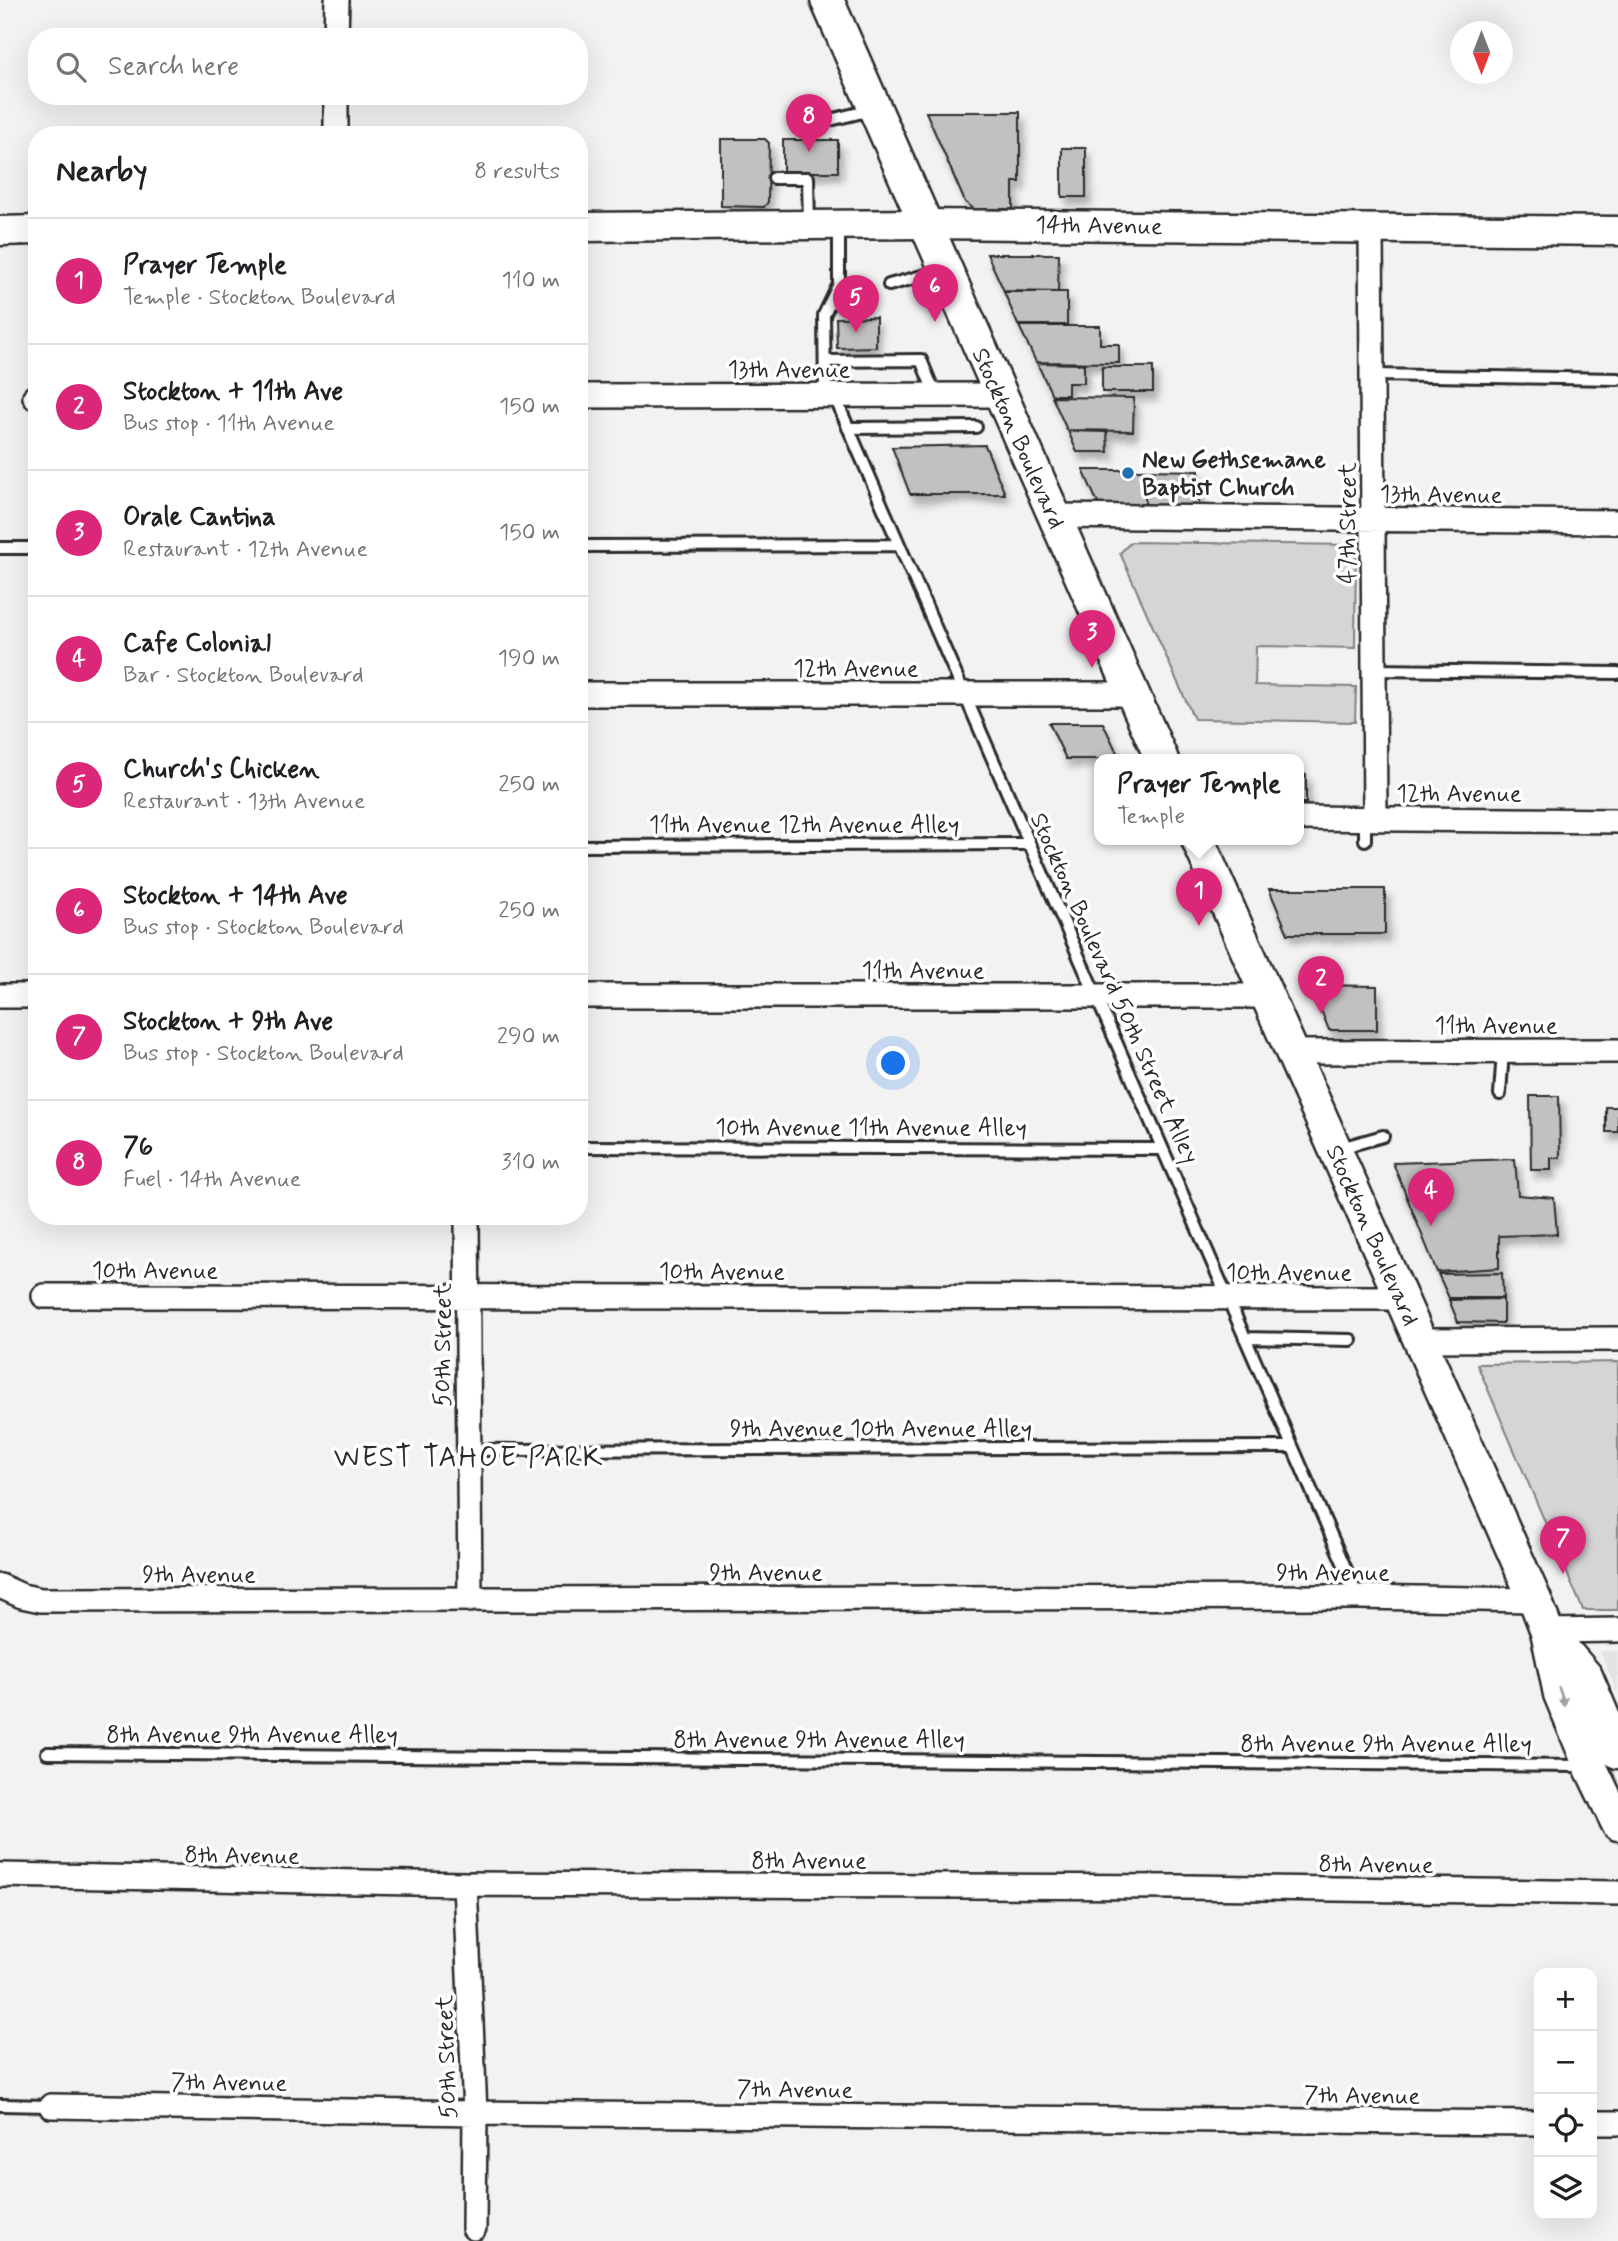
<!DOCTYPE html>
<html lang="en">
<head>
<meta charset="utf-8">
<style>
	body { margin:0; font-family:Mynerve,sans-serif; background:#f6f6f6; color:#202124 }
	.controls { position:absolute; right:21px; bottom:21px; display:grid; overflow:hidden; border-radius:14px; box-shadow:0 7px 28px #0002 }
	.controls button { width:63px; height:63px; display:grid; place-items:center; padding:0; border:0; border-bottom:2px solid #e0e0e0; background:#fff; color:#202124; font:35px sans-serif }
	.compass { position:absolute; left:1450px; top:21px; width:63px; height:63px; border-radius:50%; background:#fff; box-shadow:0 7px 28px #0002; rotate:180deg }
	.you { position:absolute; left:894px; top:1064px; width:24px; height:24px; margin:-18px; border:5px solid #fff; border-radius:50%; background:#1a73e8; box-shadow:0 0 0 10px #1a73e833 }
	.badge { display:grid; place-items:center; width:46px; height:46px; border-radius:50%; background:#db2777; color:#fff; font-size:23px; font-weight:700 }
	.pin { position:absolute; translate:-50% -58px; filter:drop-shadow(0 2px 4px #0008) }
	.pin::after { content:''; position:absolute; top:37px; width:24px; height:21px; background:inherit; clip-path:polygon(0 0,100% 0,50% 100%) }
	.popup { position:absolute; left:1094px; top:754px; width:210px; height:91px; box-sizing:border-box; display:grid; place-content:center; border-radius:14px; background:#fff; filter:drop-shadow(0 2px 5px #0005); font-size:23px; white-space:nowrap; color:#757577 }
	.popup b { font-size:26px; color:#202124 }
	.popup::after { content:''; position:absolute; left:50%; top:100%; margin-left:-14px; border:14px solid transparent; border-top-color:#fff }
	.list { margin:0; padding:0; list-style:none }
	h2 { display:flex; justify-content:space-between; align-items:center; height:91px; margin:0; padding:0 28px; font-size:30px }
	h2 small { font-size:23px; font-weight:400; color:#757577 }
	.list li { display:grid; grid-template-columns:46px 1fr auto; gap:21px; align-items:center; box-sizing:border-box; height:126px; padding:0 28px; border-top:2px solid #e0e0e0 }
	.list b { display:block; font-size:26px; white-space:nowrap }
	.list p { margin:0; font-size:23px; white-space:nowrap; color:#757577 }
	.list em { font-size:23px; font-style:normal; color:#757577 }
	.icon { flex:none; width:38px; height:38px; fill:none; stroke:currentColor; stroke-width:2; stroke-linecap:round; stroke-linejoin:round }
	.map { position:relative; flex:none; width:1618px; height:2241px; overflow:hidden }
	.search { position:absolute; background:#fff; box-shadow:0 7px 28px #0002; left:28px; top:28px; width:560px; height:77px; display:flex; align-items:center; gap:18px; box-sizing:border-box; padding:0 24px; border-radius:28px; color:#757577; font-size:26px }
	.panel { position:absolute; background:#fff; box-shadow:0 7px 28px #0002; left:28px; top:126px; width:560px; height:1099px; border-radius:28px }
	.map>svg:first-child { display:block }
	.built { fill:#e3e3e3 }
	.green { fill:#d5d5d5; stroke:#808080; stroke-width:2 }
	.building { fill:#c1c1c1; stroke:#2b2b2b; stroke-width:2; filter:url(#shadow) }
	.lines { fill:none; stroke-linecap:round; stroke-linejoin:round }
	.service-casing { stroke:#2b2b2b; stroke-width:16 }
	.minor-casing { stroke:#2b2b2b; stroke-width:28 }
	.tertiary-casing { stroke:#2b2b2b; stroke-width:33 }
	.secondary-casing { stroke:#2b2b2b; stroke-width:37 }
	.service { stroke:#fff; stroke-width:10 }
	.minor { stroke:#fff; stroke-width:23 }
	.tertiary { stroke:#fff; stroke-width:28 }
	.secondary { stroke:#fff; stroke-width:32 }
	.oneway { fill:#a0a0a0 }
	.poi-dot { fill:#1f6fb2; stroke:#fff; stroke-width:2.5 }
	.labels { text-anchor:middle; stroke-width:7; stroke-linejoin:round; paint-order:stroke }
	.street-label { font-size:24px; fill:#2b2b2b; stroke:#fff }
	.poi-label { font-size:24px; font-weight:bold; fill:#2b2b2b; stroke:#fff; text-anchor:start }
	.quarter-label { font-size:28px; letter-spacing:2px; fill:#2b2b2b; stroke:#fff }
</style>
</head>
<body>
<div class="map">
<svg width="1618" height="2241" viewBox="0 0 1618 2241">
	<defs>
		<filter id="shadow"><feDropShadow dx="4.5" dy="8" stdDeviation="3.5" flood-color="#0004"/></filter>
	</defs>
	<rect width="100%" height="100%" fill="#f2f2f2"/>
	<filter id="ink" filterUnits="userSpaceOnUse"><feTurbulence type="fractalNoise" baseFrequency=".0143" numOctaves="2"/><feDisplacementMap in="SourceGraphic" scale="14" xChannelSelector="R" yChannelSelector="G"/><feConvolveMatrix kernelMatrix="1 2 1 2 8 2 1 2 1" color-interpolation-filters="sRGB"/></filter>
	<g filter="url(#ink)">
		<path class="built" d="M 1600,1651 L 1618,1651 L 1618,1695 Z"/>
		<path class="green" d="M 1131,542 L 1356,545 L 1355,648 L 1256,646 L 1255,685 L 1356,687 L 1355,722 L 1194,719 L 1120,553 Z
			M 1618,1362 L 1618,1610 L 1583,1610 L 1477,1364 Z"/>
		<path class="building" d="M 926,112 L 1020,112 L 1020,182 L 1013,182 L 1013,209 L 974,209 L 965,202 Z
			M 721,139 L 765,139 L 769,143 L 768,202 L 764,207 L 721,206 Z
			M 783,140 L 838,140 L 838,172 L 783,172 Z
			M 1062,148 L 1086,148 L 1086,197 L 1062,197 Z
			M 987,254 L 1059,254 L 1058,292 L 1004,291 Z
			M 1004,292 L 1067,292 L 1067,325 L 1018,325 Z
			M 876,317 L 876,347 L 837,348 L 836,318 Z
			M 1019,326 L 1100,326 L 1100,344 L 1119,344 L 1119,363 L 1036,362 Z
			M 1037,363 L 1084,364 L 1084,383 L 1068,383 L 1068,395 L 1052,395 Z
			M 1102,367 L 1153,367 L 1153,392 L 1102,392 Z
			M 1052,397 L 1134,398 L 1133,431 L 1067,430 Z
			M 1068,431 L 1107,432 L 1108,452 L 1077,452 Z
			M 985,445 L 1005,494 L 910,494 L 892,447 Z
			M 1083,470 L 1145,470 L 1145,506 L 1099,506 Z
			M 1146,470 L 1199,471 L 1199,507 L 1145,506 Z
			M 1049,723 L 1103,723 L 1120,759 L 1066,759 Z
			M 1262,757 L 1264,760 L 1211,760 L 1210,758 Z
			M 1299,774 L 1306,774 L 1306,803 L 1299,803 Z
			M 1269,889 L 1385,889 L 1385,934 L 1288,934 Z
			M 1311,985 L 1377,986 L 1377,1030 L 1329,1030 Z
			M 1530,1096 L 1559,1096 L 1560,1158 L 1551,1158 L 1551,1170 L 1531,1170 Z
			M 1606,1107 L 1618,1107 L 1618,1132 L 1606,1132 Z
			M 1515,1159 L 1518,1195 L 1554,1198 L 1557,1234 L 1499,1236 L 1499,1268 L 1437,1272 L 1393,1163 Z
			M 1502,1273 L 1503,1298 L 1449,1298 L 1438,1274 Z
			M 1503,1299 L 1503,1323 L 1458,1322 L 1449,1300 Z"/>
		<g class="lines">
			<g class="service-casing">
				<path id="service" d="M 830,120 L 871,110
					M 774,178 L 808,178 L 809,225
					M 889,285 L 944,270
					M 825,361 L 921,360 L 935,394
					M 1372,375 L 1618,379
					M 825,395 L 824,315 L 839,284 L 839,227
					M 834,395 L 1358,1597
					M 848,428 L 976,427
					M 579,546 L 899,545
					M 0,548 L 37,548
					M 1374,670 L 1618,673
					M 1365,840 L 1365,819
					M 579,846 L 1029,844
					M 1500,1094 L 1503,1051
					M 579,1147 L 1162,1149
					M 1337,1149 L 1383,1136
					M 1245,1338 L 1351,1340
					M 469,1450 L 1292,1447
					M 47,1753 L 1584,1766
					M 0,2105 L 51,2106"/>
			</g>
			<g class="minor-casing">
				<path id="minor" d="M 336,37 L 337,0
					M 336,135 L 336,96
					M 1371,228 L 1375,818
					M 579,396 L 1000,395
					M 35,397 L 37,397
					M 1054,516 L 1618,522
					M 579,694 L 1133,694
					M 1299,818 L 1618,821
					M 0,996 L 37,996
					M 579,996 L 1267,996
					M 1291,1052 L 1618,1051
					M 467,1216 L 470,1600
					M 44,1296 L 1401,1298
					M 1419,1340 L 1618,1339
					M 0,1586 L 22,1596 L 41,1600 L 1358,1597 L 1535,1600
					M 1547,1631 L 1618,1630
					M 0,1875 L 465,1884 L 1183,1887 L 1618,1893
					M 465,1884 L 475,2113 L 474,2228
					M 51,2106 L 475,2113 L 1539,2123
					M 1592,2123 L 1618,2123"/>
			</g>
			<g class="tertiary-casing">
				<path id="tertiary" d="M 579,227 L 924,224 L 1618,231
					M 0,231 L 37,230"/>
			</g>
			<g class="secondary-casing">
				<path id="secondary" d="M 827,0 L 1162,760
					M 1198,840 L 1535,1600 L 1547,1631 L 1560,1694 L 1590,1766 L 1618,1824
					M 1548,1632 L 1586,1676 L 1618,1752"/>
			</g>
			<use href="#service" class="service"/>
			<use href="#minor" class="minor"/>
			<use href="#tertiary" class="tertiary"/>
			<use href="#secondary" class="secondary"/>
		</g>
		<defs><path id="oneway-solid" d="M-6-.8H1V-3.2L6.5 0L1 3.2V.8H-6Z" transform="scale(1.75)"/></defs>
		<use class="oneway" href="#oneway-solid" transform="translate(1562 1697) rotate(71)"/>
	</g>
	<circle class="poi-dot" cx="1128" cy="473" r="7"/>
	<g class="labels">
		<g class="street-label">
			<text transform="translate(1099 225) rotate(1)" y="8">14th Avenue</text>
			<text x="789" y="377">13th Avenue</text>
			<text transform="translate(1019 438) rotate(66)" y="8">Stockton Boulevard</text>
			<text transform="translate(1441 494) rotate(1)" y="8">13th Avenue</text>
			<text transform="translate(1347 523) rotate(-90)" y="8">47th Street</text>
			<text x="856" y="676">12th Avenue</text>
			<text x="1459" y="801">12th Avenue</text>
			<text x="804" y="832">11th Avenue 12th Avenue Alley</text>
			<text x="923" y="978">11th Avenue</text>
			<text transform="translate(1115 988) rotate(66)" y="8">Stockton Boulevard 50th Street Alley</text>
			<text x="1496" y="1033">11th Avenue</text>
			<text x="871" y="1135">10th Avenue 11th Avenue Alley</text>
			<text transform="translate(1373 1235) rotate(66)" y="8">Stockton Boulevard</text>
			<text x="155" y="1278">10th Avenue</text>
			<text x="722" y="1279">10th Avenue</text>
			<text x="1289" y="1280">10th Avenue</text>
			<text transform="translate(442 1345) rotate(-90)" y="8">50th Street</text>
			<text x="881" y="1436">9th Avenue 10th Avenue Alley</text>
			<text x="766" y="1580">9th Avenue</text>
			<text x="1333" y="1580">9th Avenue</text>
			<text x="199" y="1582">9th Avenue</text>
			<text x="252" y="1742">8th Avenue 9th Avenue Alley</text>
			<text x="819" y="1747">8th Avenue 9th Avenue Alley</text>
			<text x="1386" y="1751">8th Avenue 9th Avenue Alley</text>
			<text transform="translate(242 1855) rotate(1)" y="8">8th Avenue</text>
			<text x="809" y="1868">8th Avenue</text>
			<text transform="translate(1376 1864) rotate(1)" y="8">8th Avenue</text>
			<text transform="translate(446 2057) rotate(-92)" y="8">50th Street</text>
			<text transform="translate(229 2082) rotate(1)" y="8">7th Avenue</text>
			<text transform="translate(795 2089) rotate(1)" y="8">7th Avenue</text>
			<text transform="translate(1362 2095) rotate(1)" y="8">7th Avenue</text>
		</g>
		<g class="poi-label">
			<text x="1142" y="467">New Gethsemane<tspan x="1142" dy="28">Baptist Church</tspan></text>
		</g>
		<g class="quarter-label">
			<text x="469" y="1466">WEST TAHOE PARK</text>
		</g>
	</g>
</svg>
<div class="controls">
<button>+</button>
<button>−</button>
<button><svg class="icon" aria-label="locate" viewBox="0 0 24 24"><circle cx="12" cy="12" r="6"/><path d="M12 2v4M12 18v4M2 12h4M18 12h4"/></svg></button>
<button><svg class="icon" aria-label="layers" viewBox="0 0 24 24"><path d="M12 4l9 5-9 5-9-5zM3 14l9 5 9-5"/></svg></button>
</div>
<svg class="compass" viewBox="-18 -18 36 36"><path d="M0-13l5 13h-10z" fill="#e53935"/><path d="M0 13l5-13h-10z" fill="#757577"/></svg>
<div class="you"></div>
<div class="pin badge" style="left:1199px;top:926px">1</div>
<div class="popup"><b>Prayer Temple</b>Temple</div>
<div class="pin badge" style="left:1321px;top:1014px">2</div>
<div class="pin badge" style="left:1092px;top:668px">3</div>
<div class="pin badge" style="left:1431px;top:1226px">4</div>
<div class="pin badge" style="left:856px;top:333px">5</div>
<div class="pin badge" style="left:935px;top:322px">6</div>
<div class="pin badge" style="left:1563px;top:1574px">7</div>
<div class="pin badge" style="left:809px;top:152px">8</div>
<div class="search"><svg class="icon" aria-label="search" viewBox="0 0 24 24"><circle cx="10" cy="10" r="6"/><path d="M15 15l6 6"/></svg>Search here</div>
<section class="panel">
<h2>Nearby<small>8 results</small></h2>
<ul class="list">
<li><span class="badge">1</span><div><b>Prayer Temple</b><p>Temple · Stockton Boulevard</p></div><em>110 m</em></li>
<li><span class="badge">2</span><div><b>Stockton + 11th Ave</b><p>Bus stop · 11th Avenue</p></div><em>150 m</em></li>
<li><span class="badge">3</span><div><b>Orale Cantina</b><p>Restaurant · 12th Avenue</p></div><em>150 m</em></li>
<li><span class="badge">4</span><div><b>Cafe Colonial</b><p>Bar · Stockton Boulevard</p></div><em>190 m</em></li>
<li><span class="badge">5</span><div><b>Church's Chicken</b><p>Restaurant · 13th Avenue</p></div><em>250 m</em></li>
<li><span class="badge">6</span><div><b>Stockton + 14th Ave</b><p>Bus stop · Stockton Boulevard</p></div><em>250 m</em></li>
<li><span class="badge">7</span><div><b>Stockton + 9th Ave</b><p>Bus stop · Stockton Boulevard</p></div><em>290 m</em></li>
<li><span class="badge">8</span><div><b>76</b><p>Fuel · 14th Avenue</p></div><em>310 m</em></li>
</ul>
</section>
</div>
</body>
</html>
